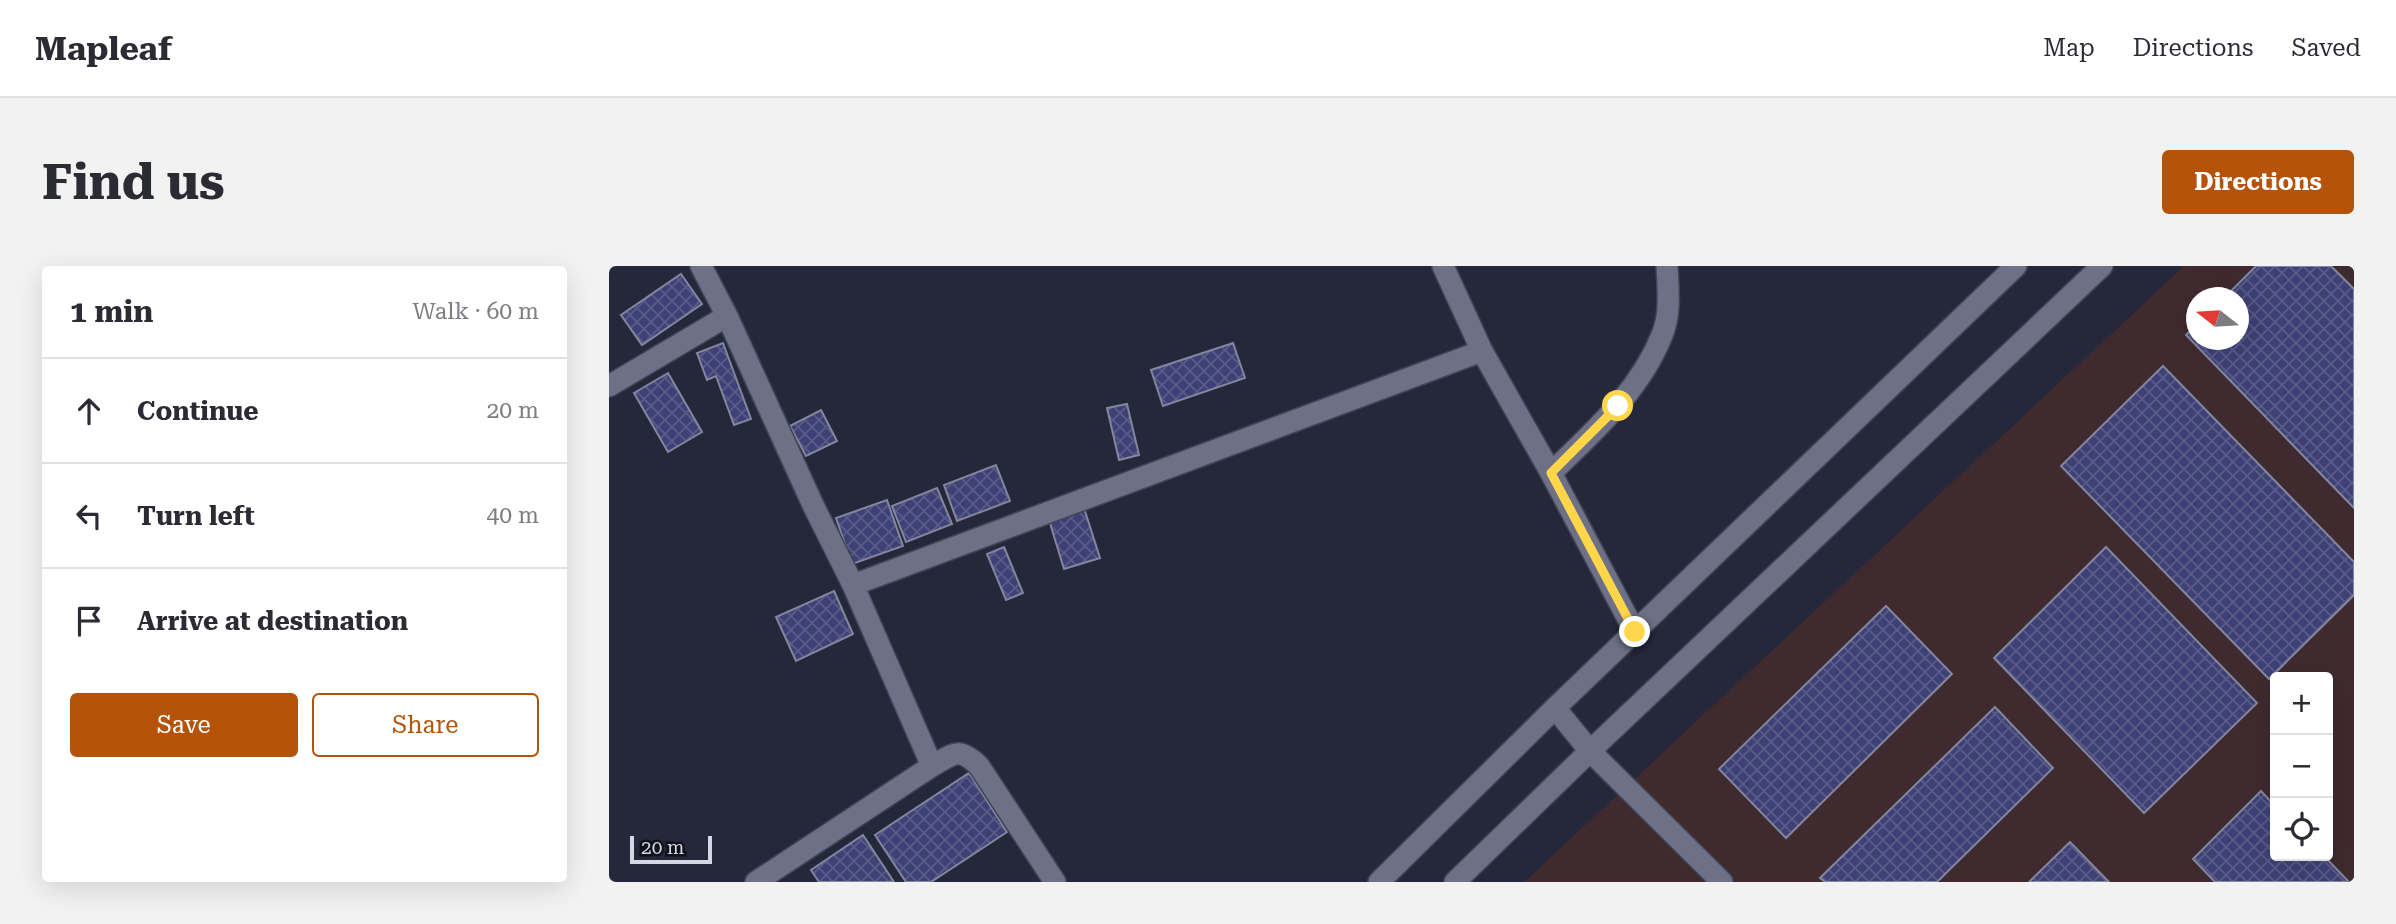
<!DOCTYPE html>
<html lang="en">
<head>
<meta charset="utf-8">
<style>
	body { margin:0; font-family:"Roboto Serif",serif; background:#f2f2f3; color:#2b2b33 }
	.controls { position:absolute; right:21px; bottom:21px; display:grid; overflow:hidden; border-radius:7px; box-shadow:0 7px 28px #0002 }
	.controls button { width:63px; height:63px; display:grid; place-items:center; padding:0; border:0; border-bottom:2px solid #e1e1e2; background:#fff; color:#2b2b33; font:35px sans-serif }
	.compass { position:absolute; left:1577px; top:21px; width:63px; height:63px; border-radius:50%; background:#fff; box-shadow:0 7px 28px #0002; rotate:287deg }
	.scale { position:absolute; left:21px; bottom:18px; width:82px; box-sizing:border-box; padding-left:7px; border:4px solid #d5d7e4; border-top:0; font-size:19px; line-height:24px; white-space:nowrap; color:#d5d7e4; -webkit-text-stroke:5px #101119; paint-order:stroke }
	.stop { position:absolute; width:21px; height:21px; margin:-16px; border:5px solid #ffd54a; border-radius:50%; background:#fff }
	.stop.end { background:#ffd54a; border-color:#fff; box-shadow:0 2px 7px #0008 }
	.list { margin:0; padding:0; list-style:none }
	h2 { display:flex; justify-content:space-between; align-items:center; height:91px; margin:0; padding:0 28px; font-size:30px }
	h2 small { font-size:23px; font-weight:400; color:#7c7c81 }
	.list li { display:grid; grid-template-columns:46px 1fr auto; gap:21px; align-items:center; box-sizing:border-box; height:105px; padding:0 28px; border-top:2px solid #e1e1e2 }
	.list b { display:block; font-size:26px; white-space:nowrap }
	.list em { font-size:23px; font-style:normal; color:#7c7c81 }
	.actions { display:flex; gap:14px; padding:21px 28px }
	.actions a { flex:1; padding:16px 0; border:2px solid #b45309; border-radius:7px; text-align:center; font-size:24px; color:#b45309 }
	.actions .main { background:#b45309; color:#fff }
	.icon { flex:none; width:38px; height:38px; fill:none; stroke:currentColor; stroke-width:2; stroke-linecap:round; stroke-linejoin:round }
	.map { position:relative; flex:none; width:1745px; height:616px; overflow:hidden; border-radius:7px }
	header { display:flex; align-items:center; gap:42px; box-sizing:border-box; height:98px; padding:0 35px; background:#fff; border-bottom:2px solid #e1e1e2 }
	header strong { font-size:33px }
	nav { display:flex; gap:38px; margin-inline-start:auto; font-size:24px }
	.intro { display:flex; align-items:center; justify-content:space-between; box-sizing:border-box; height:168px; padding:0 42px }
	h1 { margin:0; font-size:49px }
	.button { padding:18px 32px; border-radius:7px; background:#b45309; color:#fff; font-size:24px; font-weight:700 }
	main { display:flex; gap:42px; padding:0 42px }
	aside { flex:1; background:#fff; border-radius:7px; box-shadow:0 7px 28px #0002 }
	.map>svg:first-child { display:block }
	.industrial { fill:#3e2a2f; fill-rule:evenodd }
	.building { fill:url(#building-cross-hatch); stroke:#83869d; stroke-width:2 }
	.lines { fill:none; stroke-linecap:round; stroke-linejoin:round }
	.minor-casing { stroke:#424454; stroke-width:24 }
	.minor { stroke:#6d7087; stroke-width:21 }
	.route { stroke:#ffd54a; stroke-width:9 }
</style>
</head>
<body>
<header>
<strong>Mapleaf</strong>
<nav><a>Map</a><a>Directions</a><a>Saved</a></nav>
</header>
<div class="intro"><h1>Find us</h1><a class="button">Directions</a></div>
<main>
<aside>
<h2>1 min<small>Walk · 60 m</small></h2>
<ul class="list">
<li><svg class="icon" aria-label="ahead" viewBox="0 0 24 24"><path d="M12 20V5M6 11l6-6 6 6"/></svg><div><b>Continue</b></div><em>20 m</em></li>
<li><svg class="icon" aria-label="left" viewBox="0 0 24 24"><path d="M17 20v-9H6M10 6l-5 5 5 5"/></svg><div><b>Turn left</b></div><em>40 m</em></li>
<li><svg class="icon" aria-label="arrive" viewBox="0 0 24 24"><path d="M6 21V4h12l-3 4 3 4H6"/></svg><div><b>Arrive at destination</b></div></li>
</ul>
<div class="actions"><a class="main">Save</a><a>Share</a></div>
</aside>
<div class="map">
<svg width="1745" height="616" viewBox="0 0 1745 616">
	<defs>
		<pattern id="building-cross-hatch" width="8" height="8" patternUnits="userSpaceOnUse" patternTransform="scale(1.75)"><rect width="8" height="8" fill="#3e4176"/><path d="M0 0l8 8M0 8l8-8" fill="none" stroke="#595c89"/></pattern>
	</defs>
	<rect width="100%" height="100%" fill="#25273a"/>
	<path class="industrial" d="M 1575,0 L 1745,0 L 1745,616 L 915,616 ZM 1588,32 L 1630,32 L 1630,74 L 1588,74 ZM 1666,411 L 1719,411 L 1719,590 L 1666,590 Z"/>
	<path class="building" d="M 1647,0 L 1722,0 L 1745,23 L 1745,242 L 1577,69 L 1588,58 L 1588,74 L 1630,74 L 1630,32 L 1615,32 Z
		M 72,8 L 93,38 L 33,79 L 12,49 Z
		M 114,77 L 142,153 L 125,159 L 107,110 L 98,114 L 88,87 Z
		M 624,77 L 636,112 L 554,140 L 542,104 Z
		M 1554,100 L 1745,296 L 1745,329 L 1660,413 L 1452,200 Z
		M 59,107 L 93,166 L 59,186 L 25,127 Z
		M 518,138 L 530,189 L 510,194 L 498,142 Z
		M 212,144 L 228,175 L 197,190 L 181,160 Z
		M 387,199 L 401,235 L 348,255 L 335,219 Z
		M 328,222 L 343,258 L 297,276 L 283,240 Z
		M 278,234 L 294,280 L 243,298 L 227,252 Z
		M 475,242 L 491,292 L 455,303 L 440,254 Z
		M 395,281 L 414,327 L 397,334 L 378,288 Z
		M 1497,281 L 1648,437 L 1535,547 L 1385,392 Z
		M 225,325 L 244,368 L 187,395 L 167,351 Z
		M 1277,340 L 1343,408 L 1177,572 L 1110,503 Z
		M 1386,441 L 1444,502 L 1328,616 L 1216,616 L 1211,612 Z
		M 360,507 L 398,566 L 322,616 L 297,616 L 266,569 Z
		M 1652,525 L 1666,540 L 1666,590 L 1715,590 L 1740,616 L 1606,616 L 1584,593 Z
		M 254,569 L 285,616 L 210,616 L 202,604 Z
		M 1461,576 L 1500,616 L 1420,616 Z"/>
	<g class="lines">
		<g class="minor-casing">
			<path id="minor" d="M 92,0 L 118,50
				M 834,0 L 873,85 L 942,207 L 1026,366
				M 0,120 L 118,50 L 204,239 L 244,319 L 323,500 C 345,488 349,480 370,500 L 446,616
				M 942,207 C 984,166 1031,125 1053,69 C 1062,48 1059,23 1058,0
				M 244,319 L 873,85
				M 946,442 L 981,485 L 1113,616
				M 147,616 L 323,500
				M 770,616 L 946,442 L 1407,0
				M 846,616 L 981,485 L 1493,0"/>
		</g>
		<use href="#minor" class="minor"/>
	</g>
	<g class="lines">
		<path class="route" d="M 1009,140 L 942,207 L 1026,366"/>
	</g>
</svg>
<div class="controls">
<button>+</button>
<button>−</button>
<button><svg class="icon" aria-label="locate" viewBox="0 0 24 24"><circle cx="12" cy="12" r="6"/><path d="M12 2v4M12 18v4M2 12h4M18 12h4"/></svg></button>
</div>
<svg class="compass" viewBox="-18 -18 36 36"><path d="M0-13l5 13h-10z" fill="#e53935"/><path d="M0 13l5-13h-10z" fill="#7c7c81"/></svg>
<div class="scale">20 m</div>
<div class="stop" style="left:1009px;top:140px"></div>
<div class="stop end" style="left:1026px;top:366px"></div>
</div>
</main>
</body>
</html>
